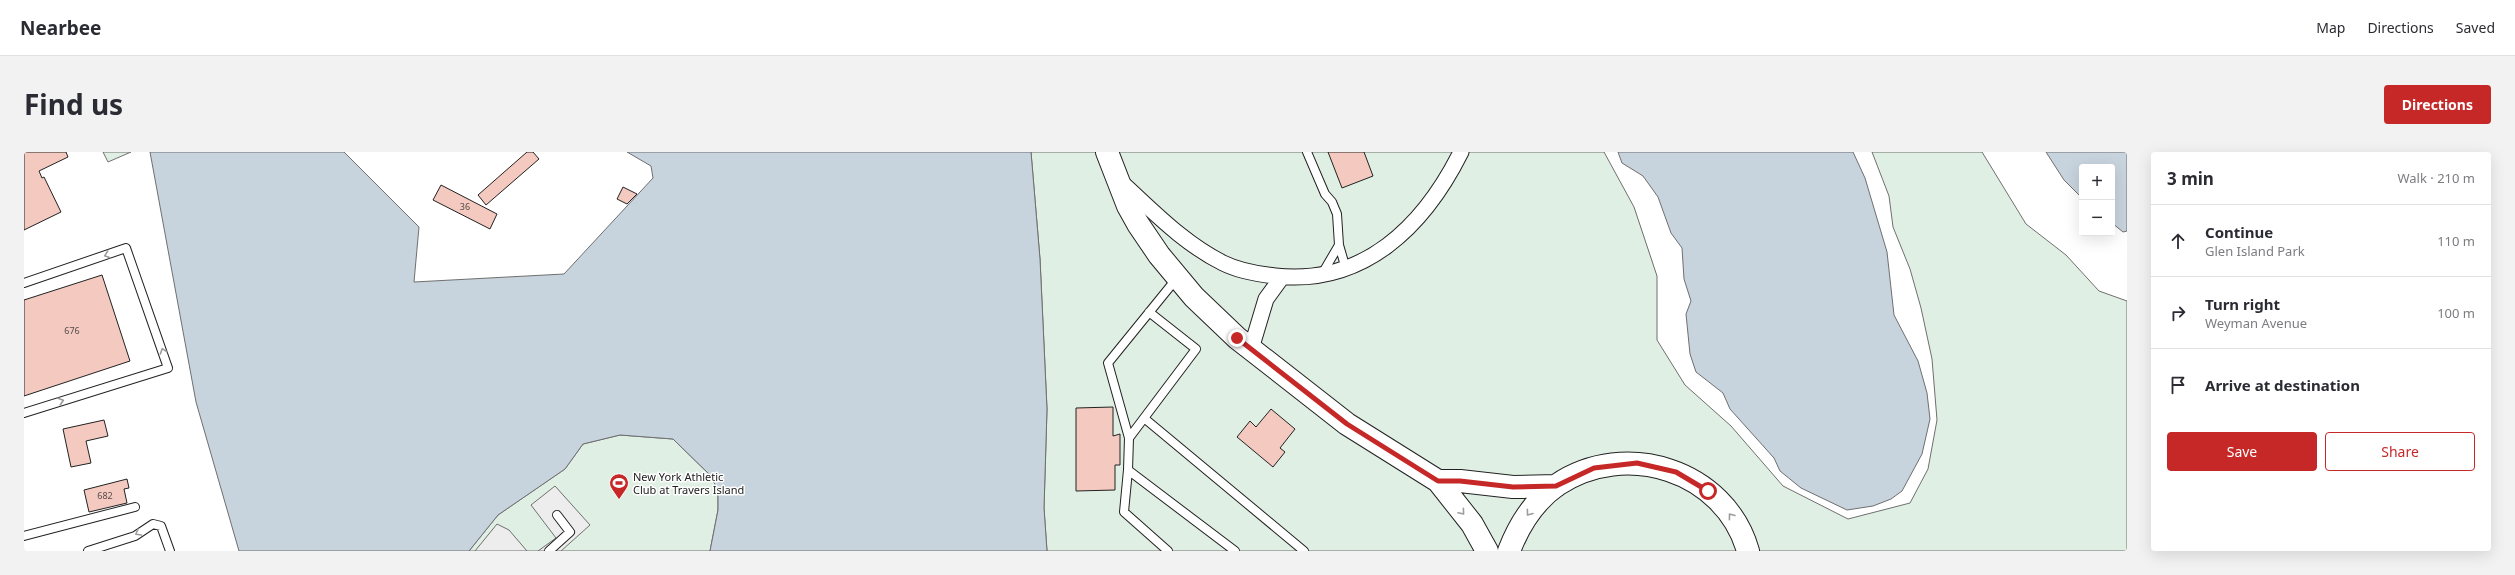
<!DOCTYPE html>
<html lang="en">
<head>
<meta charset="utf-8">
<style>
	body { margin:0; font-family:"Noto Sans",sans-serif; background:#f2f2f3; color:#2b2b33 }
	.controls { position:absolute; right:12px; top:12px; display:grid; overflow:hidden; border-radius:4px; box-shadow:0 4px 16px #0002 }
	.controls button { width:36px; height:36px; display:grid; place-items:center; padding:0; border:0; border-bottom:1px solid #e1e1e2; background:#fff; color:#2b2b33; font:20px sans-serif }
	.stop { position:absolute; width:12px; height:12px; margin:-9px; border:3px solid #c62828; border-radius:50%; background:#fff }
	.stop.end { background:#c62828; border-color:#fff; box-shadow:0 1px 4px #0008 }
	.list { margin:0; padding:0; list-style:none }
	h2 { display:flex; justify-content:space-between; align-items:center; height:52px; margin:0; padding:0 16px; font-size:17px }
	h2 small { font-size:13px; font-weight:400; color:#7c7c81 }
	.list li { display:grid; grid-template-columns:26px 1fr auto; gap:12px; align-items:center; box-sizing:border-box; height:72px; padding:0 16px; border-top:1px solid #e1e1e2 }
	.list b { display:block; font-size:15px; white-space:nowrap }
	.list p { margin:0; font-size:13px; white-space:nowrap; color:#7c7c81 }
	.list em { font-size:13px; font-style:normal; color:#7c7c81 }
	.actions { display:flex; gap:8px; padding:12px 16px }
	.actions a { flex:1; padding:9px 0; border:1px solid #c62828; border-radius:4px; text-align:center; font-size:14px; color:#c62828 }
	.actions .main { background:#c62828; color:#fff }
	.icon { flex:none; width:22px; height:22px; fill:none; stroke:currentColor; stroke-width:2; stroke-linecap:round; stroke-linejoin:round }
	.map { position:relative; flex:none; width:2103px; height:399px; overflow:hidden; border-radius:4px }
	header { display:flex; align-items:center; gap:24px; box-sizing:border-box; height:56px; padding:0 20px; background:#fff; border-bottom:1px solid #e1e1e2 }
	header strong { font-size:19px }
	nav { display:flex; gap:22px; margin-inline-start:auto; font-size:14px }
	.intro { display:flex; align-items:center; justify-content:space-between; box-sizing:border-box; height:96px; padding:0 24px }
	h1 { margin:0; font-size:28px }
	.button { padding:10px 18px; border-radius:4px; background:#c62828; color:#fff; font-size:14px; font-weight:700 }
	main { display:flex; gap:24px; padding:0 24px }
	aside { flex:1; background:#fff; border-radius:4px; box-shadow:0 4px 16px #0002 }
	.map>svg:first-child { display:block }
	.green { fill:#e0efe3; stroke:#6f6f6f }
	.parking { fill:#ededed; stroke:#6f6f6f }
	.water { fill:#c7d3dd; stroke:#6f6f6f }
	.building { fill:#f3c9c0; stroke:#222 }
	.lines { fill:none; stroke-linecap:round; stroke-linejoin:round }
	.lane-casing { stroke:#222; stroke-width:10 }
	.street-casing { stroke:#222; stroke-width:17 }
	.secondary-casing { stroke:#222; stroke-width:24 }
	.lane { stroke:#fff; stroke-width:8 }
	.street { stroke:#fff; stroke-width:15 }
	.secondary { stroke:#fff; stroke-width:22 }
	.oneway { stroke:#9c9c9c }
	.route { stroke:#c62828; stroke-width:5 }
	.labels { text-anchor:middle; stroke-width:3; stroke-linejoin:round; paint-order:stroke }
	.number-label { font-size:9px; fill:#564c4a }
	.poi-label { font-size:11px; fill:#222; stroke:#fff; text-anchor:start }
</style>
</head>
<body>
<header>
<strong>Nearbee</strong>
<nav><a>Map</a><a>Directions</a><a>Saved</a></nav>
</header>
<div class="intro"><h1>Find us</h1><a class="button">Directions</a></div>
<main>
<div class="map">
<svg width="2103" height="399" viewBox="0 0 2103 399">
	<rect width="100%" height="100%" fill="#fff"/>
	<path class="green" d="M 79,0 L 107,0 L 84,10 Z
		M 1007,0 L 1580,0 L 1610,55 L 1633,124 L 1633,188 L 1661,233 L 1707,274 L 1759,334 L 1824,367 L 1886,351 L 1904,317 L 1913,268 L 1908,207 L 1897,156 L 1886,117 L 1869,75 L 1865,44 L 1848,0 L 1958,0 L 2002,72 L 2042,103 L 2075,139 L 2103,149 L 2103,399 L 1023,399 L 1020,356 L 1023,257 L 1016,107 Z
		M 596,283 L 649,287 L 686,323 L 694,338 L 694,358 L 686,399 L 445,399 L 474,363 L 541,317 L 559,292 Z"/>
	<path class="parking" d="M 531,334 L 566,373 L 537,399 L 514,399 L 532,386 L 507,353 Z
		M 473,372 L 485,378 L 503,399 L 451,399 Z"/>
	<path class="water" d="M 126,0 L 320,0 L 395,75 L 390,130 L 540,122 L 629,26 L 627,14 L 603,0 L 1007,0 L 1016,107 L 1023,257 L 1020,356 L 1023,399 L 686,399 L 694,358 L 694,338 L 686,323 L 649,287 L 596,283 L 559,292 L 541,317 L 474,363 L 445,399 L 215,399 L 172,250 Z
		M 1594,0 L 1829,0 L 1841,26 L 1863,100 L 1870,163 L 1894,209 L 1903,241 L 1906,267 L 1898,302 L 1878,339 L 1867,347 L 1849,354 L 1823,358 L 1777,336 L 1756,319 L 1750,306 L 1706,257 L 1699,241 L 1672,220 L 1666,202 L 1662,162 L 1667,149 L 1660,127 L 1658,96 L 1647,81 L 1634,45 L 1619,24 L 1598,11 Z
		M 2022,0 L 2103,0 L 2103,79 L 2099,80 L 2088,71 L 2088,15 L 2058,15 L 2058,46 L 2040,28 Z"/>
	<path class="building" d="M 0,0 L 42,0 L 44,5 L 15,19 L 18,26 L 20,25 L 37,60 L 0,78 Z
		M 503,0 L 509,0 L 515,7 L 462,53 L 454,43 Z
		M 1304,0 L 1340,0 L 1349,24 L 1318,36 Z
		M 417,33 L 473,62 L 466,77 L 409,48 Z
		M 599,35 L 613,42 L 603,52 L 593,47 Z
		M 78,123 L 106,209 L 0,244 L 0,148 Z
		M 1089,255 L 1089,284 L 1096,282 L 1096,313 L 1091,313 L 1091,338 L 1052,339 L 1052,256 Z
		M 1247,257 L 1271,277 L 1256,296 L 1261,300 L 1249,315 L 1213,285 L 1226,269 L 1232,275 Z
		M 80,268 L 84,284 L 62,289 L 67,311 L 47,315 L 39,277 Z
		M 103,327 L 105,336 L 100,337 L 103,351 L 65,360 L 60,338 Z"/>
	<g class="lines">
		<g class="lane-casing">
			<path id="lane" d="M 1283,0 L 1301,42 L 1308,50 L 1313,62 L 1315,93 L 1322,117
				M 1298,122 L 1315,93
				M 1153,126 L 1084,211 L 1105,286 L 1104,318 L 1211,399
				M 0,131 L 102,96 L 144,216 L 0,261
				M 1120,266 L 1280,399
				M 1105,286 L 1172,197 L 1125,160
				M 1104,318 L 1100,360 L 1144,399
				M 0,384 L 111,355
				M 64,399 L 111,384 L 129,372 L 137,374 L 146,399
				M 525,399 L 546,380 L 533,363"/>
		</g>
		<g class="street-casing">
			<path id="street" d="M 1097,30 C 1129,59 1159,91 1199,111 C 1215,119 1233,122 1251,124 C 1340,134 1400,74 1437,0
				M 1227,197 L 1242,147 L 1258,125"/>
		</g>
		<g class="secondary-casing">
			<path id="secondary" d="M 1083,0 L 1104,54 L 1114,72 L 1135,103 L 1170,145 L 1213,186 L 1323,272 L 1414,329 L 1448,372 L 1463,399
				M 1414,329 L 1436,329 L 1489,335 L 1532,334
				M 1485,399 C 1495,373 1510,349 1533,333 C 1601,287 1701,318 1724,399"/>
		</g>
		<use href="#lane" class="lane"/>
		<use href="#street" class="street"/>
		<use href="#secondary" class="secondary"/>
	</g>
	<defs><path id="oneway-chevron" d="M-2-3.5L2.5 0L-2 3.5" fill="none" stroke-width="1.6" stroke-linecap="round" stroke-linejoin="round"/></defs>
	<g class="oneway">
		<use href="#oneway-chevron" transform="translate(83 103) rotate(161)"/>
		<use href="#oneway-chevron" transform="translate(139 199) rotate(-109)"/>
		<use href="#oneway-chevron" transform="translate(37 249) rotate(-18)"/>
		<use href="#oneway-chevron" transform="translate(1438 360) rotate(50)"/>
		<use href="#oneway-chevron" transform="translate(1505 361) rotate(127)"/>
		<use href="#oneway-chevron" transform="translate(1707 364) rotate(-127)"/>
		<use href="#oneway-chevron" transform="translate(114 381) rotate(150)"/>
	</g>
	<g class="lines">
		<path class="route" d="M 1213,186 L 1323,272 L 1414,329 L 1436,329 L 1489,335 L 1532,334 L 1570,316 L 1613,311 L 1652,320 L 1684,339"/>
	</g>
	<defs>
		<g id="stadium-pin" transform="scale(1)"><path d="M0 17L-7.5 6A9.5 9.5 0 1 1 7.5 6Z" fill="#c62828" stroke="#fff"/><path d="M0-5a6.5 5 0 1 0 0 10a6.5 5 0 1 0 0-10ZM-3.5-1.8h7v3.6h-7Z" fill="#fff"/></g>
	</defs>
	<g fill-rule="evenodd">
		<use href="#stadium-pin" x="595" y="331"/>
	</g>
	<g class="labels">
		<g class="number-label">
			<text x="441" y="58">36</text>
			<text x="48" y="182">676</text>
			<text x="81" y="347">682</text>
		</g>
		<g class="poi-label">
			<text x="609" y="329">New York Athletic<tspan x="609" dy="13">Club at Travers Island</tspan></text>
		</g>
	</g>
</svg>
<div class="controls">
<button>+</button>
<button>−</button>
</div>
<div class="stop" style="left:1684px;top:339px"></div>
<div class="stop end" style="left:1213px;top:186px"></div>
</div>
<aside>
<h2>3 min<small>Walk · 210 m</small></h2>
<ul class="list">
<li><svg class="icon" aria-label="ahead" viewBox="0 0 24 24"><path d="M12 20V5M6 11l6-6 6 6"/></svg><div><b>Continue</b><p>Glen Island Park</p></div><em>110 m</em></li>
<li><svg class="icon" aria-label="right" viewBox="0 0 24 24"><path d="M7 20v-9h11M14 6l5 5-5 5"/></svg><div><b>Turn right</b><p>Weyman Avenue</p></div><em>100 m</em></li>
<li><svg class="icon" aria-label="arrive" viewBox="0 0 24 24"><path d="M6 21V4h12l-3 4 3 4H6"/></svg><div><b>Arrive at destination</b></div></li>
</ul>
<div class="actions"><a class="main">Save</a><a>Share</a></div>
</aside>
</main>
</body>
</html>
